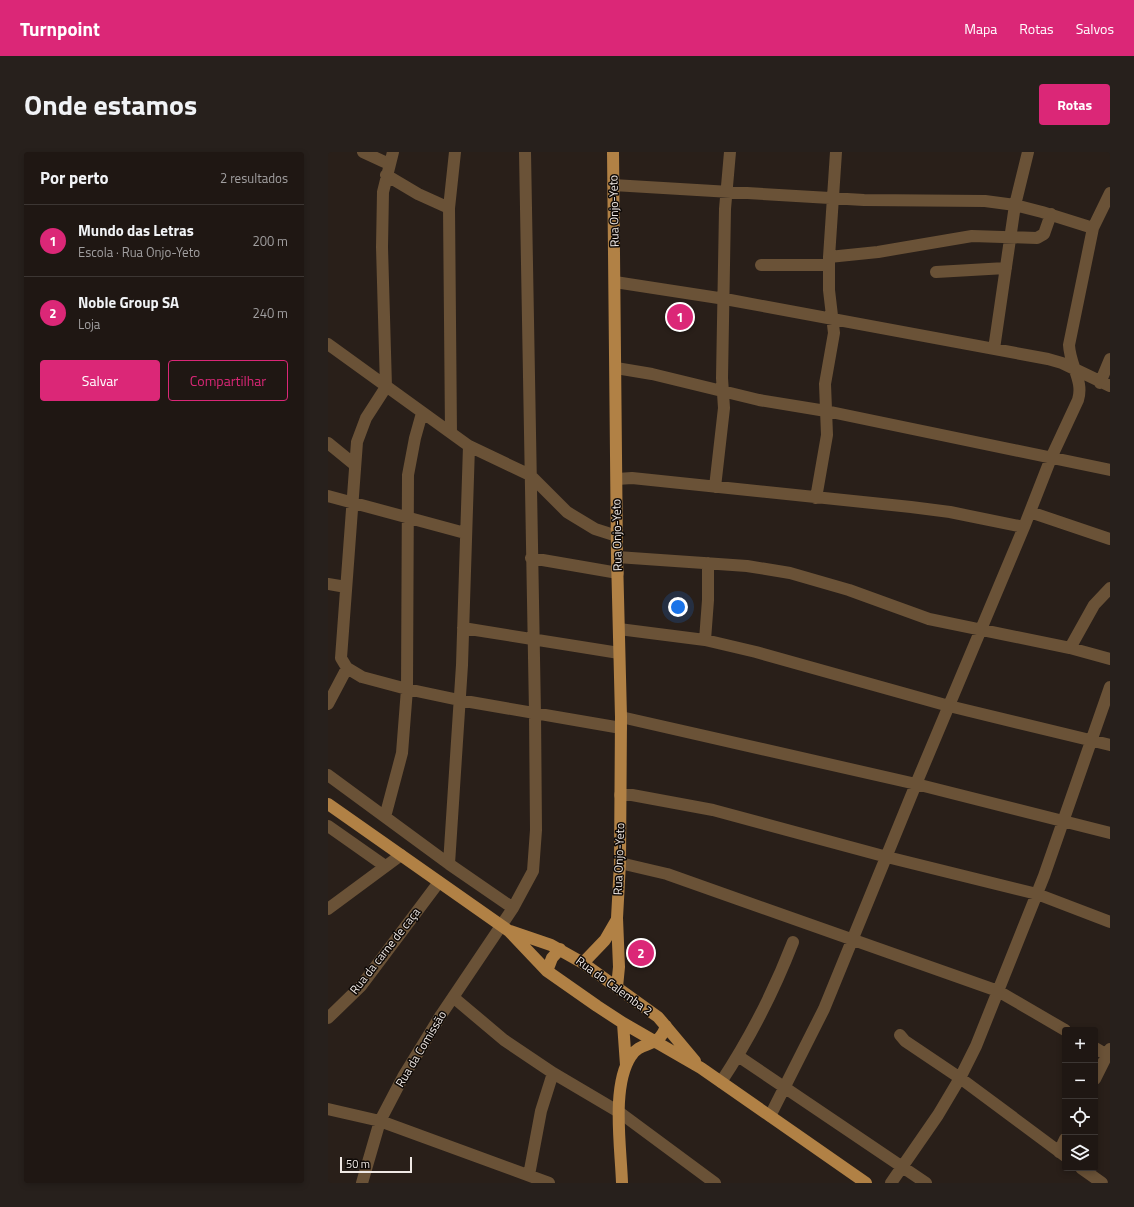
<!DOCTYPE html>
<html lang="pt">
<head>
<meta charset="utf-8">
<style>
	body { margin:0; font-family:"Titillium Web",sans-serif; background:#27201c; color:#f1f3f6 }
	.controls { position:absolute; right:12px; bottom:12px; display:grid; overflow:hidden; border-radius:4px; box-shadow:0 2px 6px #0003 }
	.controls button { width:36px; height:36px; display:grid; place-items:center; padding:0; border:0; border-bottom:1px solid #3c3633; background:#1f1713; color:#f1f3f6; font:20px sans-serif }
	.scale { position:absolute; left:12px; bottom:10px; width:72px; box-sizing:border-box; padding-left:4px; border:2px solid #efe8e4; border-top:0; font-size:11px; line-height:14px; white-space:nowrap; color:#efe8e4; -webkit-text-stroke:3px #0f0a07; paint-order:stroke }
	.you { position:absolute; left:350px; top:455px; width:14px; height:14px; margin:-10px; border:3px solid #fff; border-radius:50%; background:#1a73e8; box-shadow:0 0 0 6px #1a73e833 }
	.badge { display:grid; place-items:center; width:26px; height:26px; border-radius:50%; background:#db2777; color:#fff; font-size:13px; font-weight:700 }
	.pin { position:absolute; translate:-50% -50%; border:2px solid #fff; box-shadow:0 1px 4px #0006 }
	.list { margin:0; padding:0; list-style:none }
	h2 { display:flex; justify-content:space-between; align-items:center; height:52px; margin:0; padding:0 16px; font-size:17px }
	h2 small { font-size:13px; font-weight:400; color:#a19fa0 }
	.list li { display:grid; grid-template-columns:26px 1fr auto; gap:12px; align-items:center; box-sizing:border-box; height:72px; padding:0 16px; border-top:1px solid #3c3633 }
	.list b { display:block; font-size:15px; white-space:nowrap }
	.list p { margin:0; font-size:13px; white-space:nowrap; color:#a19fa0 }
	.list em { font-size:13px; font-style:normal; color:#a19fa0 }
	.actions { display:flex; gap:8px; padding:12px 16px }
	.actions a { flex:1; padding:9px 0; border:1px solid #db2777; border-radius:4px; text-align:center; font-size:14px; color:#db2777 }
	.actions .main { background:#db2777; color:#fff }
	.icon { flex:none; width:22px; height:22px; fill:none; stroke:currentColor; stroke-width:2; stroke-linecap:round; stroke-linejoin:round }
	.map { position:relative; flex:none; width:782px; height:1031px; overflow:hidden; border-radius:4px }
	header { display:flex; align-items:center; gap:24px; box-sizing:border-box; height:56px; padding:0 20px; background:#db2777; color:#fff }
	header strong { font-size:19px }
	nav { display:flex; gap:22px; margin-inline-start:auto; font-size:14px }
	.intro { display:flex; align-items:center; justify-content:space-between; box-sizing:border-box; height:96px; padding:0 24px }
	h1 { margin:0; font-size:28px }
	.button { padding:10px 18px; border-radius:4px; background:#db2777; color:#fff; font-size:14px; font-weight:700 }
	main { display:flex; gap:24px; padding:0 24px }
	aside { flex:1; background:#1f1713; border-radius:4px; box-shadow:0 2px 6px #0003 }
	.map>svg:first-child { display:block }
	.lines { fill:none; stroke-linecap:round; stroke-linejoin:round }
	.minor { stroke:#6a5237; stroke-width:12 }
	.major { stroke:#b18145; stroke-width:12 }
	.labels { text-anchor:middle; stroke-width:3; stroke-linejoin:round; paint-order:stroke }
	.street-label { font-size:12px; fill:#efe8e4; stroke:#0f0a07 }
</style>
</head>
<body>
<header>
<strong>Turnpoint</strong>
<nav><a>Mapa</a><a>Rotas</a><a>Salvos</a></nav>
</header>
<div class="intro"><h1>Onde estamos</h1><a class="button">Rotas</a></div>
<main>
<aside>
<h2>Por perto<small>2 resultados</small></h2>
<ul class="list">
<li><span class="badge">1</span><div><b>Mundo das Letras</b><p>Escola · Rua Onjo-Yeto</p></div><em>200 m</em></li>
<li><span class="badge">2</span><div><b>Noble Group SA</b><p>Loja</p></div><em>240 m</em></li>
</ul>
<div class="actions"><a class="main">Salvar</a><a>Compartilhar</a></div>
</aside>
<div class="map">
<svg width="782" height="1031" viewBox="0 0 782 1031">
	<rect width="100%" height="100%" fill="#291f19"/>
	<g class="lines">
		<path class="minor" d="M 35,0 L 61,12
			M 65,0 L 55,40 L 54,95 L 58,235 L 38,266 L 29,290 L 13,506 L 19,516 L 34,525 L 79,537 L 131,548 L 293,576
			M 58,23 L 90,42 L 121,56
			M 285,33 L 536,48 L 657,49 L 687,53 L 714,60 L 765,76
			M 501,105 L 550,100 L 644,84 L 709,86 L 716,82 L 723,62
			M 433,113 L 501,113
			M 608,120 L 678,116
			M 287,130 L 397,147 L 720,207 L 734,211 L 782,234
			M 0,192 L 141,294 L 202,323 L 239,360 L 267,377 L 289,384
			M 666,197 L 687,53 L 700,0
			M 288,216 L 324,222 L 431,248 L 498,259 L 782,318
			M 772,231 L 782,207
			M 123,281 L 121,56 L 127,0
			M 0,291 L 27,313
			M 289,327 L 304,326 L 583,355 L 622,360 L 696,375
			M 387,335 L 396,256 L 394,226 L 397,57 L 402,0
			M 0,344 L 137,381
			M 488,346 L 499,283 L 497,232 L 506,181 L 501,138 L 501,105 L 508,0
			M 702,360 L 782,387
			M 289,405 L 419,414 L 462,421 L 521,438 L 601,467 L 742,496 L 782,507
			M 203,406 L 290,421
			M 0,432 L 18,435
			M 135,476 L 291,501
			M 291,477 L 377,488 L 428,500 L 621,554 L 782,593
			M 377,488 L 380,448 L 380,411
			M 742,496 L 766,453 L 782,436
			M 0,552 L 19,516
			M 293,565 L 588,632 L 782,681
			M 0,623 L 121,712 L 185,756
			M 292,643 L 304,643 L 385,658 L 559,705 L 709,742 L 782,770
			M 57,665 L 74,601 L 79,537 L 80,323 L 87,286 L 94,261
			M 0,674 L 57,714
			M 292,711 L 339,722 L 670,839 L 737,878
			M 121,712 L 134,513 L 141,294
			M 0,757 L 73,703
			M 125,845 L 176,888 L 225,921 L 291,960 L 387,1031
			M 0,866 L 33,834 L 111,730
			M 572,883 L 577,889 L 632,926 L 737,1004
			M 767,896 L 779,903
			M 410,904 L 598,1031
			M 767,927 L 782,897
			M 393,930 C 422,886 446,839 465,790
			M 0,957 L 52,969 L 221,1031
			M 442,964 L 496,857 L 588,632 L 696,375 L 723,306 L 750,248 C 756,229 742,214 741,193 L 765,76 L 782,41
			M 731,1000 L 737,987
			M 753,1016 L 774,1031
			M 201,1023 L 213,959 L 225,921
			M 34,1031 L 52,969 L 75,925 L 113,863 L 185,756 L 205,719 L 208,678 L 207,561 L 197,0
			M 563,1031 L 610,963 L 632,926 L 648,894 L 716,724 L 782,535"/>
		<path class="major" d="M 285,0 L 289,405 L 293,565 L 292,711 L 289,766 L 291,815 L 289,835
			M 0,652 L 181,779 L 219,819 L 269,854 L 295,871 L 373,916 L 538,1031
			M 182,779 L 223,793 L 255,811 L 330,865 L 367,909
			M 255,811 L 277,788 L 288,769
			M 219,819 L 224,806 L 232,797
			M 295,871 L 298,913
			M 294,1031 C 293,996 283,934 303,904 C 313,888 331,897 338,874"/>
	</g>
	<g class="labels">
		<g class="street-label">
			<text transform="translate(286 59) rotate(-91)" y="4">Rua Onjo-Yeto</text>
			<text transform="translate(289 383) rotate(-91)" y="4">Rua Onjo-Yeto</text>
			<text transform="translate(291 707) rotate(-88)" y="4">Rua Onjo-Yeto</text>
			<text transform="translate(57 799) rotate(-52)" y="4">Rua da carne de caça</text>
			<text transform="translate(286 834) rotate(36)" y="4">Rua do Calemba 2</text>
			<text transform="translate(93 897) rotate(-59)" y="4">Rua da Comissão</text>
		</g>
	</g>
</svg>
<div class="controls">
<button>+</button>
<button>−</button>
<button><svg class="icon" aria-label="locate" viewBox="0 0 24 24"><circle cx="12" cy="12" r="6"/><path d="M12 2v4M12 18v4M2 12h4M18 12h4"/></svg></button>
<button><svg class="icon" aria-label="layers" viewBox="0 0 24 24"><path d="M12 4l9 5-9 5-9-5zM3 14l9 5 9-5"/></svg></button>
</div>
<div class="scale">50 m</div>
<div class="you"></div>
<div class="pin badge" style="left:352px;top:165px">1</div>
<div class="pin badge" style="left:313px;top:801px">2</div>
</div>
</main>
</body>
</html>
